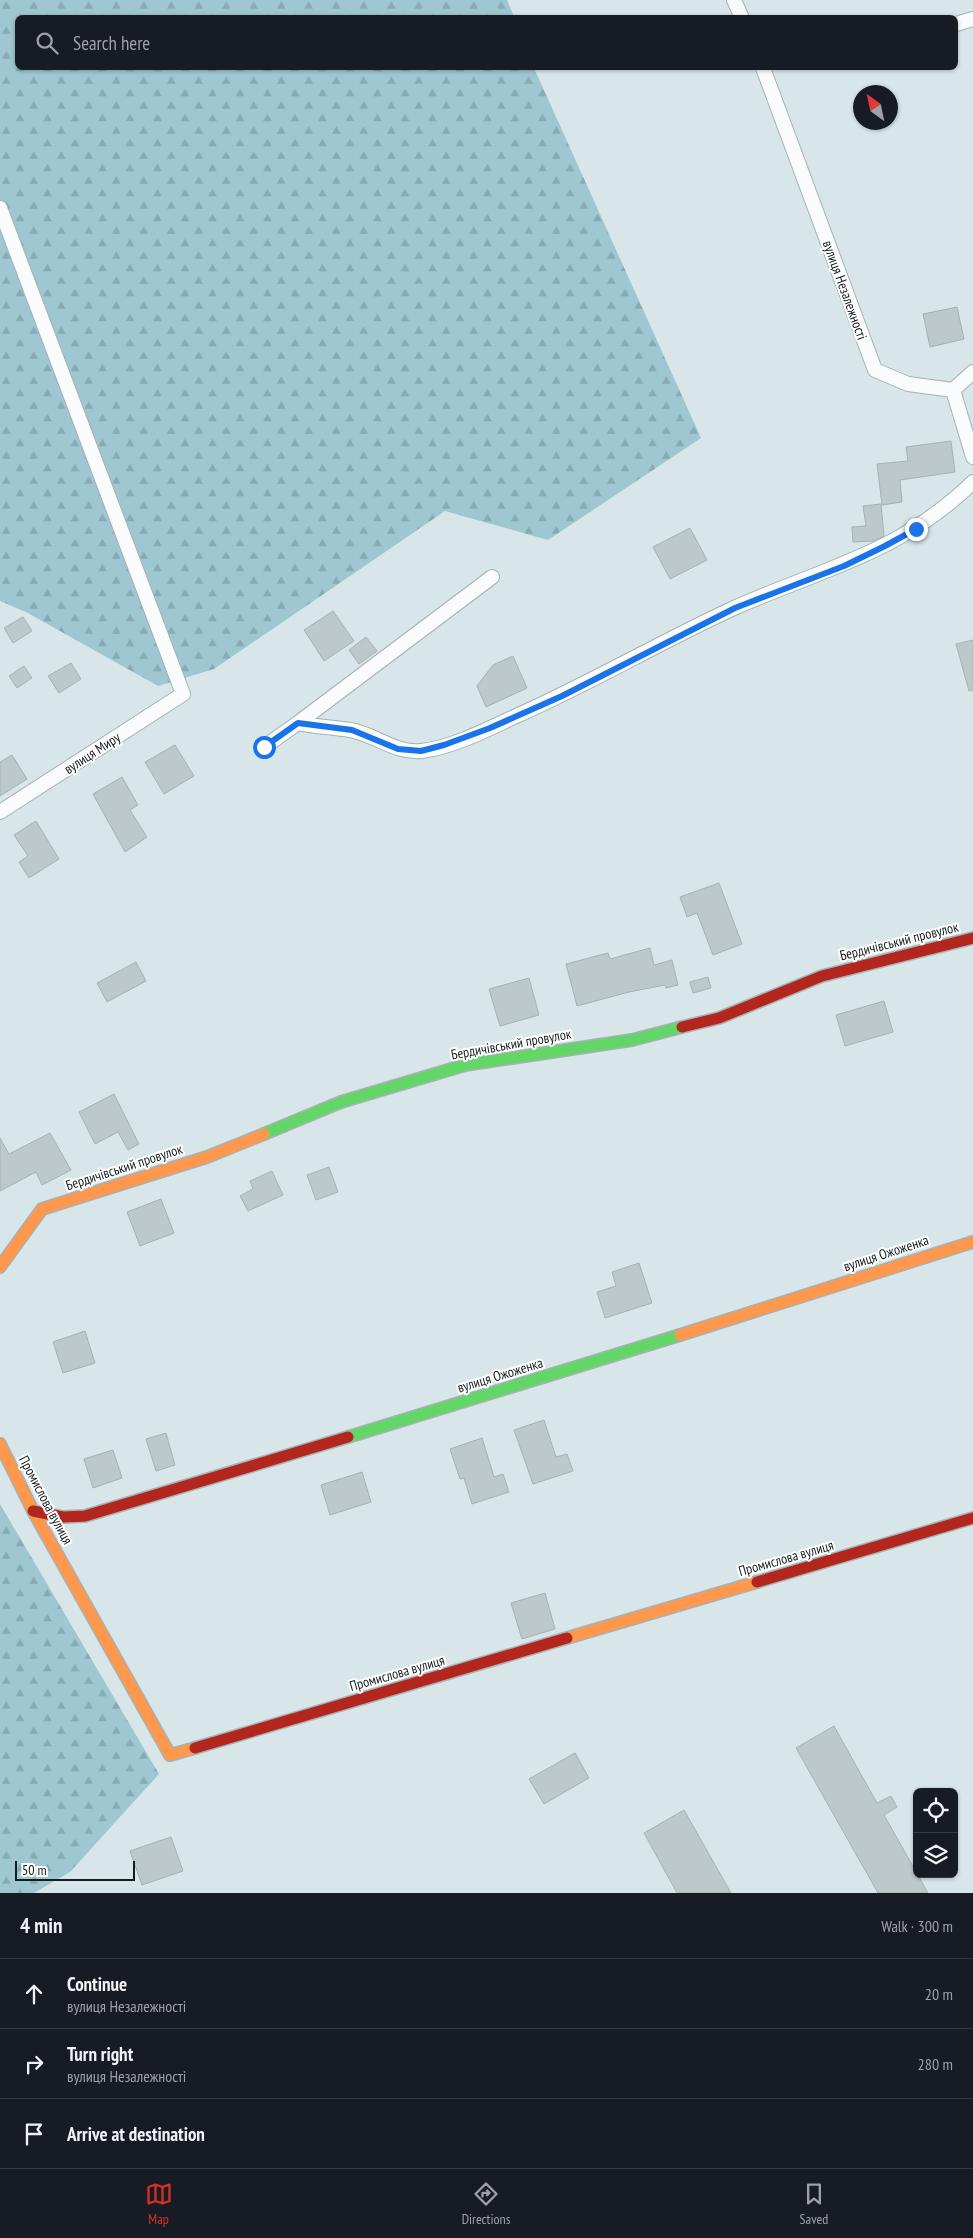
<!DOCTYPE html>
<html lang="en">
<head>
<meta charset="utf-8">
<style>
	body { margin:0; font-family:"PT Sans Narrow",sans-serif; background:#20242c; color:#f1f3f6 }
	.controls { position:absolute; right:15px; bottom:15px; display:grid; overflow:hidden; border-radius:8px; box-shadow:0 1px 4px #0004 }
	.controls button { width:45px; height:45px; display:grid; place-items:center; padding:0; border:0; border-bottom:1px solid #363941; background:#171b24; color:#f1f3f6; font:25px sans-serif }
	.compass { position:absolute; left:853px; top:85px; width:45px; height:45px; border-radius:50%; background:#171b24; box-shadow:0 1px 4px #0004; rotate:327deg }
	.scale { position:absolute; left:15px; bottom:12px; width:120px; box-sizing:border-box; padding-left:5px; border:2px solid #131c1e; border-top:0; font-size:14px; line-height:18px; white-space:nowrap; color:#131c1e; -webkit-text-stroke:4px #fff; paint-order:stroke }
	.stop { position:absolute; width:15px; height:15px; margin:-11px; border:4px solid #1a73e8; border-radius:50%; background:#fff }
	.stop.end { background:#1a73e8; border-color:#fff; box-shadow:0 1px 5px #0008 }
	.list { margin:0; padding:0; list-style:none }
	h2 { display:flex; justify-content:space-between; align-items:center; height:65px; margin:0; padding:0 20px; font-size:21px }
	h2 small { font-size:16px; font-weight:400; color:#9ea1a6 }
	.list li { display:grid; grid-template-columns:32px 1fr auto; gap:15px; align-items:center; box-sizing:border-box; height:70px; padding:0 20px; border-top:1px solid #363941 }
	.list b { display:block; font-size:19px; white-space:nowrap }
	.list p { margin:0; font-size:16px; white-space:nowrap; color:#9ea1a6 }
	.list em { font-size:16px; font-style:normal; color:#9ea1a6 }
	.icon { flex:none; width:28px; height:28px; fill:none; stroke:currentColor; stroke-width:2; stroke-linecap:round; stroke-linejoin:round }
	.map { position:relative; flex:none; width:973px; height:1893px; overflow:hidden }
	.search { position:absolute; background:#171b24; box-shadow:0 1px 4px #0004; left:15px; right:15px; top:15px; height:55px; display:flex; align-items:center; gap:12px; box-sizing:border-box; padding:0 18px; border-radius:8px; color:#9ea1a6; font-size:19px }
	.sheet { height:275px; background:#171b24 }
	nav { display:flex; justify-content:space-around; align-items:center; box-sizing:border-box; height:70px; border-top:1px solid #363941; background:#171b24; font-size:14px; color:#9ea1a6 }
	nav a { display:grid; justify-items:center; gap:2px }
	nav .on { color:#d93025 }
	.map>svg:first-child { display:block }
	.forest { fill:url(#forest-firs) }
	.building { fill:#bcc8c9; stroke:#a6b1b3 }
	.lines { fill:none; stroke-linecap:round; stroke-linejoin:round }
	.street-casing { stroke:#a6b1b4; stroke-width:16 }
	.fast-casing { stroke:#a6b1b4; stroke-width:14 }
	.slow-casing { stroke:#a6b1b4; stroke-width:14 }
	.jam-casing { stroke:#a6b1b4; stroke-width:14 }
	.street { stroke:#f9fbfc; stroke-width:14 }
	.fast { stroke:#63d668; stroke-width:11 }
	.slow { stroke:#ff974d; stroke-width:11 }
	.jam { stroke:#b3261e; stroke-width:11 }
	.route { stroke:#1a73e8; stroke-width:6 }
	.labels { text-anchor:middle; stroke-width:4; stroke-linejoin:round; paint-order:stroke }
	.street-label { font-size:14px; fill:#131c1e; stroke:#fff }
</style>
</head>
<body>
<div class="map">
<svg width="973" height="1893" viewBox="0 0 973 1893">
	<defs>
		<pattern id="forest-firs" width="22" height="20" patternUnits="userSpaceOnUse" patternTransform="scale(1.25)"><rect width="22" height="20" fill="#9ec7d1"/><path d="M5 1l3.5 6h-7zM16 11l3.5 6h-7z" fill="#87aab3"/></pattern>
	</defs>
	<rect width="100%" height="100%" fill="#d8e6ea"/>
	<path class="forest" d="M 0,0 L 507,0 L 514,17 L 18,18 L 18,68 L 534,68 L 701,438 L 548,540 L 445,511 L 214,669 L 158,686 L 26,612 L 0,601 Z
		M 0,1504 L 159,1774 L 70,1872 L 34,1893 L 0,1893 Z"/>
	<path class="building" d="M 957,307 L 964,339 L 930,347 L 923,314 Z
		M 951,441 L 955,472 L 900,480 L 902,502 L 882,505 L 877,464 L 908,461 L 906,447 Z
		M 881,504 L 884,536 L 873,541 L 853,542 L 852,527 L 866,526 L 863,506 Z
		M 690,528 L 707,560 L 670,579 L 653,547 Z
		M 333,611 L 354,641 L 324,661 L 304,630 Z
		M 23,617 L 32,631 L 13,643 L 4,628 Z
		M 366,637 L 377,651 L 359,664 L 349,650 Z
		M 973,640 L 973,690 L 969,691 L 956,644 Z
		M 513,656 L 527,688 L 486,707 L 477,686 L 493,665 Z
		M 71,663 L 81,679 L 59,693 L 48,676 Z
		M 24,666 L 32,678 L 17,688 L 9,676 Z
		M 175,745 L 194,776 L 164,794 L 145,762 Z
		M 12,755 L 27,779 L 0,796 L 0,762 Z
		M 122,777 L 138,805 L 130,810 L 147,837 L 125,852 L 93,794 Z
		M 36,821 L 59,859 L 29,878 L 19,862 L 28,856 L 14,835 Z
		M 719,883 L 742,944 L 713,955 L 697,913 L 687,917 L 680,897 Z
		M 650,948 L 654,965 L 672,960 L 678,985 L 666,988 L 665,985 L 629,992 L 577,1006 L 566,964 L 608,953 L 610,959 Z
		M 136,962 L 146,981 L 107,1002 L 97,983 Z
		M 708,977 L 711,988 L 693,993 L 690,982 Z
		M 529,978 L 539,1015 L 500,1026 L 489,989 Z
		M 884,1001 L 893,1032 L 845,1046 L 836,1015 Z
		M 114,1094 L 139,1144 L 128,1150 L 118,1132 L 95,1144 L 79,1112 Z
		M 50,1133 L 71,1170 L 42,1185 L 36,1172 L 0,1191 L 0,1138 L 9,1154 Z
		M 329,1167 L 338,1192 L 316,1200 L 307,1175 Z
		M 272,1171 L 283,1195 L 248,1211 L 240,1196 L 253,1189 L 250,1181 Z
		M 161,1199 L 174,1233 L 140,1246 L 127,1212 Z
		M 639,1263 L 652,1303 L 605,1318 L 597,1292 L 616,1286 L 612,1272 Z
		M 85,1331 L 95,1363 L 63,1373 L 53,1342 Z
		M 544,1420 L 556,1457 L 567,1454 L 573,1471 L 533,1484 L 514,1430 Z
		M 166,1433 L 175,1465 L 156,1471 L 146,1439 Z
		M 482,1438 L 494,1477 L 503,1474 L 509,1492 L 472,1504 L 464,1478 L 460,1479 L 450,1449 Z
		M 113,1450 L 122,1478 L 93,1488 L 84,1459 Z
		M 362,1472 L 371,1502 L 330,1515 L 321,1485 Z
		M 545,1593 L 555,1629 L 522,1639 L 511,1603 Z
		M 834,1726 L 877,1803 L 891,1796 L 897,1807 L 884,1815 L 928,1893 L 878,1893 L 796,1748 Z
		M 575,1753 L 589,1778 L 544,1804 L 529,1779 Z
		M 684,1810 L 731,1893 L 677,1893 L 644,1833 Z
		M 171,1837 L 183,1871 L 142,1885 L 130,1851 Z"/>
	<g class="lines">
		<g class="street-casing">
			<path id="street" d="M 734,0 L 742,18
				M 956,24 L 973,19
				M 763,68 L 875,370 L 908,384 L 953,390 L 973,457
				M 0,208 L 183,694 L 0,812
				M 953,390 L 973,372
				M 298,723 L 492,577
				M 264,747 L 298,723 C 314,727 333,727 350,730 C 375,734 395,754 422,751 C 453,747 486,730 514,717 C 589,684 660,642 734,608 C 824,568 899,554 973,482"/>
		</g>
		<g class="fast-casing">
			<path id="fast" d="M 264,1134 L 341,1102 L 465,1065 L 632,1040 L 682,1027
				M 348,1437 L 680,1335"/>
		</g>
		<g class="slow-casing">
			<path id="slow" d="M 0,1267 L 42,1209 L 207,1157 L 264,1134
				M 680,1335 L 973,1242
				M 0,1444 L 33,1511 L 170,1755 L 195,1748
				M 567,1638 L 757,1582"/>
		</g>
		<g class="jam-casing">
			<path id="jam" d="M 682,1027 L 719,1018 L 822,976 L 973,938
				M 33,1511 L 63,1517 L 85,1516 L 348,1437
				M 757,1582 L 973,1518
				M 195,1748 L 567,1638"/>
		</g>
		<use href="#street" class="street"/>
		<use href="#fast" class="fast"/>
		<use href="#slow" class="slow"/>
		<use href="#jam" class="jam"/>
	</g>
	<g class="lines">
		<path class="route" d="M 264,747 L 298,723 L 352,730 L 398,749 L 421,751 L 444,745 L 490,728 L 562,696 L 735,608 L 844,566 L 885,546 L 916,529"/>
	</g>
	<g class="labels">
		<g class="street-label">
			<text transform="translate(845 290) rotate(70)" y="5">вулиця Незалежності</text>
			<text transform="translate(92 753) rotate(-33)" y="5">вулиця Миру</text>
			<text transform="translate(899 941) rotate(-14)" y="5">Бердичівський провулок</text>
			<text transform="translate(511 1044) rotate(-10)" y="5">Бердичівський провулок</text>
			<text transform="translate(124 1167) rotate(-18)" y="5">Бердичівський провулок</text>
			<text transform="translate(886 1253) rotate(-18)" y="5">вулиця Ожоженка</text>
			<text transform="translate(500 1375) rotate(-17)" y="5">вулиця Ожоженка</text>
			<text transform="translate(46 1500) rotate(62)" y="5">Промислова вулиця</text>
			<text transform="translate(786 1558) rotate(-16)" y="5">Промислова вулиця</text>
			<text transform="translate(397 1673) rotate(-16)" y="5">Промислова вулиця</text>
		</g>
	</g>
</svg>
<div class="controls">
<button><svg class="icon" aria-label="locate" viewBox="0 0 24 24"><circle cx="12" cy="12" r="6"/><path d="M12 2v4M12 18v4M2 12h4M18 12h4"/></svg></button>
<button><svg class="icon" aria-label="layers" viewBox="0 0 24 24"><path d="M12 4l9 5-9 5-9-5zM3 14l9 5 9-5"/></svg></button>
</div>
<svg class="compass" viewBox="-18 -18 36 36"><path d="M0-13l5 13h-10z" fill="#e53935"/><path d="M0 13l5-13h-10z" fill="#9ea1a6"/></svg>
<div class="scale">50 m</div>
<div class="stop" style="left:264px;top:747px"></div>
<div class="stop end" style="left:916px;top:529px"></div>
<div class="search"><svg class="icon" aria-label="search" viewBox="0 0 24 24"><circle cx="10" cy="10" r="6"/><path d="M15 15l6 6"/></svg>Search here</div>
</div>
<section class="sheet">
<h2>4 min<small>Walk · 300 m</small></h2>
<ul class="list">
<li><svg class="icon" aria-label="ahead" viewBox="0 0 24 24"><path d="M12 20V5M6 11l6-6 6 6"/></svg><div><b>Continue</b><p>вулиця Незалежності</p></div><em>20 m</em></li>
<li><svg class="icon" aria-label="right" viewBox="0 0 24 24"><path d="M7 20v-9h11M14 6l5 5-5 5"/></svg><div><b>Turn right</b><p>вулиця Незалежності</p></div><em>280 m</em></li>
<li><svg class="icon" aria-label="arrive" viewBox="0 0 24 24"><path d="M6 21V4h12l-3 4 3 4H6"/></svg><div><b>Arrive at destination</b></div></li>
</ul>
</section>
<nav>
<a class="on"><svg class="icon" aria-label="map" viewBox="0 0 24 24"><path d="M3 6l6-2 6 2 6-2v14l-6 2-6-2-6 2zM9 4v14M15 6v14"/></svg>Map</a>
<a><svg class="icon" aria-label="directions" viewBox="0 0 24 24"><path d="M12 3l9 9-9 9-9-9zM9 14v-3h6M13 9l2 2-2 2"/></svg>Directions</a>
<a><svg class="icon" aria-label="saved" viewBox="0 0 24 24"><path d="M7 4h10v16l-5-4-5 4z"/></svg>Saved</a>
</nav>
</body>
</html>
